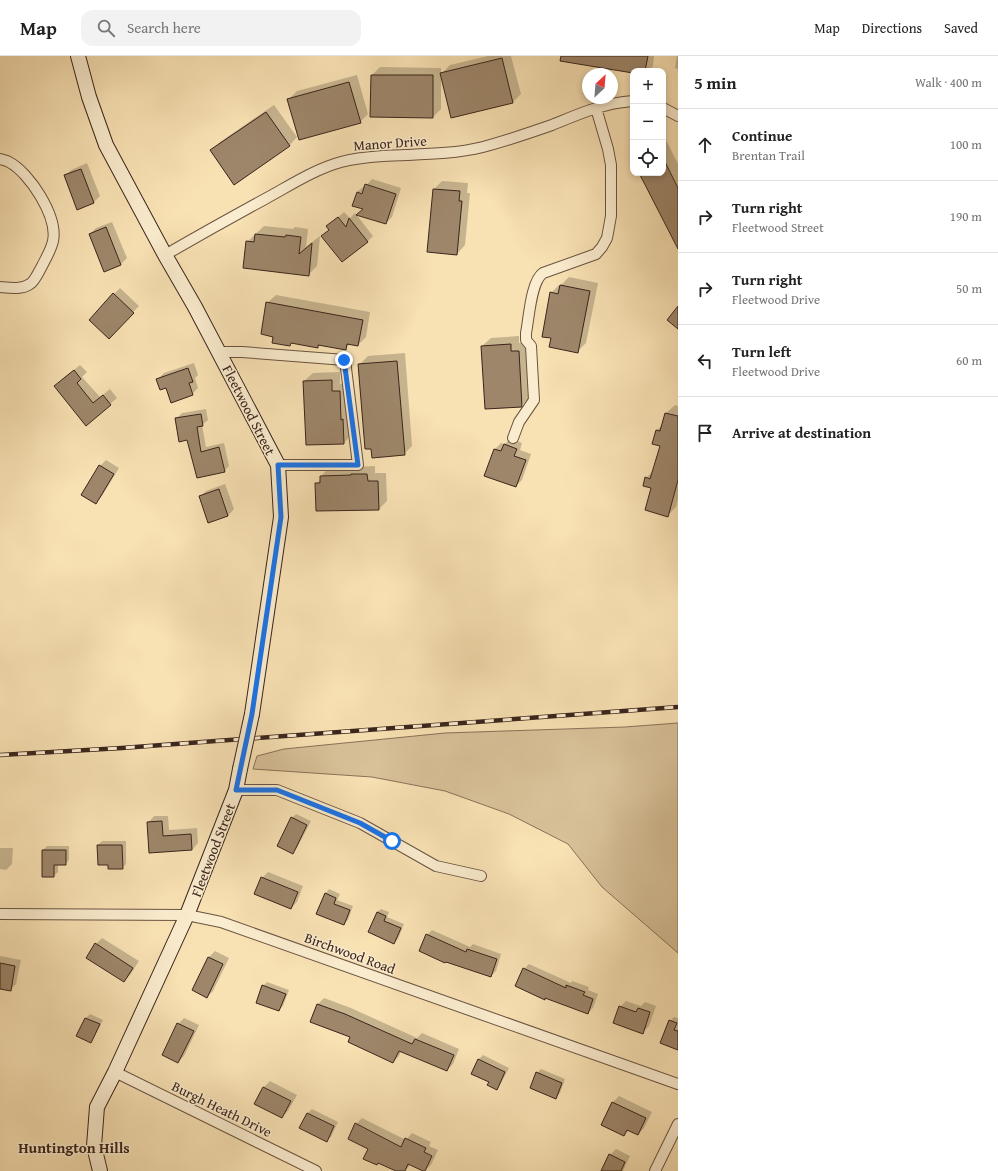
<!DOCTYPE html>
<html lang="en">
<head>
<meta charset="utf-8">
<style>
	body { margin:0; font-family:"Gentium Book Plus",serif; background:#f2f2f2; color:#222 }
	.controls { position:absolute; right:12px; top:12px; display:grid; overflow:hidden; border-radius:8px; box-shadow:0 2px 6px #0003 }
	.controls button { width:36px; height:36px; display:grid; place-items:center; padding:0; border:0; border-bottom:1px solid #e0e0e0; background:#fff; color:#222; font:20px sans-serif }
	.compass { position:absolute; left:582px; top:12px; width:36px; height:36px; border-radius:50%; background:#fff; box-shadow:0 2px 6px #0003; rotate:26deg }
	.stop { position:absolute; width:12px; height:12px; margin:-9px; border:3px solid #1a73e8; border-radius:50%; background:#fff }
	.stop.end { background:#1a73e8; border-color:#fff; box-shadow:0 1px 4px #0008 }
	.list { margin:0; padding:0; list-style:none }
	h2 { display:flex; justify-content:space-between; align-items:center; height:52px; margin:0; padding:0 16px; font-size:17px }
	h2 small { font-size:13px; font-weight:400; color:#767676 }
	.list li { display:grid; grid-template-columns:26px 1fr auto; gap:12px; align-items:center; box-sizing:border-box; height:72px; padding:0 16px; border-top:1px solid #e0e0e0 }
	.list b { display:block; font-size:15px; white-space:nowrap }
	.list p { margin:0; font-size:13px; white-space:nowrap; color:#767676 }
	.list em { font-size:13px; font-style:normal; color:#767676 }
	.icon { flex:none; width:22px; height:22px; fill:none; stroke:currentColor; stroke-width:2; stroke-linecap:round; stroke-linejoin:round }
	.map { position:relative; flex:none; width:678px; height:1115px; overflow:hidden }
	header { display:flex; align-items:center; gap:24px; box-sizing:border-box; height:56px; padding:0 20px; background:#fff; border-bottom:1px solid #e0e0e0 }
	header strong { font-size:19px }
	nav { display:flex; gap:22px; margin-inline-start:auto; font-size:14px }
	.search { width:280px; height:36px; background:#f2f2f2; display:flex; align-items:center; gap:10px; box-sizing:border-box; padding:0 14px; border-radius:12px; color:#767676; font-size:15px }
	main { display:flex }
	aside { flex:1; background:#fff }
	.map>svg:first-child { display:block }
	.green { fill:#d8c199; stroke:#89725a }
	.shadow { fill:#0003 }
	.building { fill:#9d866a; stroke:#3a241b }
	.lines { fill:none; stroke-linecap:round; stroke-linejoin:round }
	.street-casing { stroke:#6a5341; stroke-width:12 }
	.secondary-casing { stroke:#3a241b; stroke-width:16 }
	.street { stroke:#faecce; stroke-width:10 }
	.secondary { stroke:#faecce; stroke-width:14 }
	.rail-casing { stroke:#3a241b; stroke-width:4.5 }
	.rail { stroke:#faecce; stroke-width:3; stroke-dasharray:9; stroke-linecap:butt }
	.secondary-bridge-casing { stroke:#3a241b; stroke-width:16; stroke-linecap:butt }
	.secondary-bridge { stroke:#faecce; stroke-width:14 }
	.route { stroke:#1a73e8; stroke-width:5 }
	.labels { text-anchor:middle; stroke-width:3; stroke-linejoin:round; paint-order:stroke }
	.street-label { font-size:14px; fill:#3a241b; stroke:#faecce }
	.neighbourhood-label { font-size:15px; font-weight:bold; fill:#3a241b; stroke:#faecce }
</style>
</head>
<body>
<header>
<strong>Map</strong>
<div class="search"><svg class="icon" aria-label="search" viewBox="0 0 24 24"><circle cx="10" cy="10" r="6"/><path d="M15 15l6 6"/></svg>Search here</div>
<nav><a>Map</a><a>Directions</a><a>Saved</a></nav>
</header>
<main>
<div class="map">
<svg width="678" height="1115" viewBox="0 0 678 1115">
	<rect width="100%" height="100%" fill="#f8e1b3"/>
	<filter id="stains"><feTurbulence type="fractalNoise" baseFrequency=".005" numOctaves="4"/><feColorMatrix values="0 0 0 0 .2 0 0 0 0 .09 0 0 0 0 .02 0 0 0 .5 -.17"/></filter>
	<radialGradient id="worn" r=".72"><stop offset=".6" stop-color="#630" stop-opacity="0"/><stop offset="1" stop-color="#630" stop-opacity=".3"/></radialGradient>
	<path class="green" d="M 678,667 L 678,897 L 602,831 L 568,788 L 509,758 L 445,735 L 372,721 L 253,713 L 257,700 L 284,693 L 445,677 L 625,671 Z"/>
	<path class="shadow" d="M 488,0 L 511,0 L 521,38 L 513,46 L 441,20 L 441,53 L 433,61 L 371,60 L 372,19 L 380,11 L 441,12 L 441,18 L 450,9 Z
		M 571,0 L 654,0 L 653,10 L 648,15 L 633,15 L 633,16 Z
		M 677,0 L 678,0 L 678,13 L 675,12 Z
		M 357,19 L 368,58 L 360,66 L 288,44 L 297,35 Z
		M 274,49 L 297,81 L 289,90 L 211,95 L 220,86 Z
		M 663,82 L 665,82 L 678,108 L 678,191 L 640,117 L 663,117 Z
		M 87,107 L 100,140 L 94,146 L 78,152 L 65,120 L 71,114 Z
		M 372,123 L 401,132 L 392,161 L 386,167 L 364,152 L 357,136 L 364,130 L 365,131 Z
		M 442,125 L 468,127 L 467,137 L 470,137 L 465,189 L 457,198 L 434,133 Z
		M 344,156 L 350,162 L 355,157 L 373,180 L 367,186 L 330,173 L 328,170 Z
		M 112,166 L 127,202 L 121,208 L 90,178 L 96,172 Z
		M 264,170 L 293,173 L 295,171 L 308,173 L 306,191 L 320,180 L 317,210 L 308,219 L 247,186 Z
		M 569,221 L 598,227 L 586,287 L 578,295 L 552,282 L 551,237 L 559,229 L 561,229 Z
		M 120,232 L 139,250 L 115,275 L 114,238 Z
		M 276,239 L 370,256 L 366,281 L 358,289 L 350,288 L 345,293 L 320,289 L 318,291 L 292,287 L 290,289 L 275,280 L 267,247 Z
		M 519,280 L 519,287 L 527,287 L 529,342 L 521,350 L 482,290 L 491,282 Z
		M 405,297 L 412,390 L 404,398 L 360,308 L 368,300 Z
		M 194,307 L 198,319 L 195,322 L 198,332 L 192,338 L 167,330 L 157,324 L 164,317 Z
		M 80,309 L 87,316 L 82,321 L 100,341 L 110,333 L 117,342 L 87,368 L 61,324 Z
		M 340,316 L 340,328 L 348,327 L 352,378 L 344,387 L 304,325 L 313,317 Z
		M 675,349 L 678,350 L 678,443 L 676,451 L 667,460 L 646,422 L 654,414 L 661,389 L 657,374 L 663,368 L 666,357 Z
		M 206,353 L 208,364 L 202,369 L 206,391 L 224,387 L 229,410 L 224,415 L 197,421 L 188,383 L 177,362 L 182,357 Z
		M 511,382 L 522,387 L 520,394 L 531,398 L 522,424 L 516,430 L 495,393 L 501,387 L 505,388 Z
		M 106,404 L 119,412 L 102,440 L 96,446 L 100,410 Z
		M 375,410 L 375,417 L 386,417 L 387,445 L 379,453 L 316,428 L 321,423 L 321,420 L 329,412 Z
		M 225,428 L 234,453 L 228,460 L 209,466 L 200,441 L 206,435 Z
		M 296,758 L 311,765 L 297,792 L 293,796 L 292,762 Z
		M 154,760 L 168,760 L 169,774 L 197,772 L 198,787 L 192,794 L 150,796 L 148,767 Z
		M 102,785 L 126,785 L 126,808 L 122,812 L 98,789 Z
		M 47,790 L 69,790 L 69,804 L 65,808 L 58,808 L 58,816 L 54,820 L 43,820 L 43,794 Z
		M 0,792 L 13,792 L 12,808 L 6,814 L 0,813 Z
		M 268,816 L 303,830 L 297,846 L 291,852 L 262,822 Z
		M 329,833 L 340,838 L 337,844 L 353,850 L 348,864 L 344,868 L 326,837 Z
		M 381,853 L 389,856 L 387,861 L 404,868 L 398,883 L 394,887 L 377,856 Z
		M 432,874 L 470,891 L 473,888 L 501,898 L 496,915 L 491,920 L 427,879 Z
		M 102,882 L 139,905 L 130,919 L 124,925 L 96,888 Z
		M 215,895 L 229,902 L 213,935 L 207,941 L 193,934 L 209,901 Z
		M 0,900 L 21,904 L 16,928 L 10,934 L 0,932 Z
		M 529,908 L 571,927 L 572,925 L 589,931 L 588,934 L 598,938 L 593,952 L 588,957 L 524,913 Z
		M 267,926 L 289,934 L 283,950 L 279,954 L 263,930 Z
		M 324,942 L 351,952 L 417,982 L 422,977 L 459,993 L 453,1008 L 447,1014 L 401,995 L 399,1000 L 393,1006 L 352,980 L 318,948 Z
		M 626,945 L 641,950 L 645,946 L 656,950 L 649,970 L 642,977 L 620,951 Z
		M 90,958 L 103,964 L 94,982 L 90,986 L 78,979 L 86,962 Z
		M 674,961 L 678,962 L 678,993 L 670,965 Z
		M 184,962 L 199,969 L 184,1000 L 178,1006 L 178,968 Z
		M 483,999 L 509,1012 L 500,1029 L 496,1032 L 490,1026 L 472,1017 L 479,1003 Z
		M 541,1013 L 565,1023 L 560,1037 L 556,1041 L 537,1017 Z
		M 270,1025 L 297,1039 L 288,1055 L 282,1061 L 256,1047 L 264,1031 Z
		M 619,1040 L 652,1056 L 644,1072 L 638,1078 L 629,1074 L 624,1079 L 613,1046 Z
		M 312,1053 L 338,1066 L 331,1081 L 327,1084 L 301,1072 L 308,1057 Z
		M 362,1062 L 406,1084 L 412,1077 L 431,1086 L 429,1090 L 438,1094 L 431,1109 L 424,1115 L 411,1108 L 405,1115 L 398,1115 L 370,1092 L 356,1068 Z
		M 616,1093 L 630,1100 L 623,1115 L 602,1115 L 610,1099 Z"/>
	<path class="building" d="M 561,0 L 648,0 L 645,15 L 633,15 L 633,17 L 560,5 Z
		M 502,2 L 513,47 L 451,62 L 440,17 Z
		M 371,19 L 433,19 L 433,62 L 370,61 Z
		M 349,26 L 361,67 L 299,84 L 287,43 Z
		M 266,56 L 290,90 L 234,129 L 210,94 Z
		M 663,102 L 678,132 L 678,193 L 639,117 L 663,117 Z
		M 81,113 L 94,147 L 77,154 L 64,119 Z
		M 365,128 L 396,138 L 386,168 L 356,159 L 363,153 L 352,150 L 357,136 L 362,138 Z
		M 433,133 L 460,135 L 459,145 L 462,145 L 457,199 L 427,196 Z
		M 338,161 L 346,171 L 349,162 L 368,186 L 342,206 L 321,180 L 329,174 L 326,170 Z
		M 106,171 L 121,209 L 104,216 L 89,178 Z
		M 255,178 L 285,181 L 286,179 L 301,181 L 299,198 L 312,187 L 309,220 L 243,212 L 246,185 L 254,186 Z
		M 560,229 L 590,235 L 578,297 L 549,291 L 551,282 L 542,281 L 550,236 L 558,238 Z
		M 113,237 L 134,257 L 109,283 L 89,264 Z
		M 266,246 L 363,264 L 358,290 L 347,288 L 346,294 L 318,289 L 318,292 L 291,287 L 290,290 L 272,287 L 273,281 L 261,278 Z
		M 678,250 L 678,273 L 667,264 Z
		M 511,288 L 511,295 L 519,295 L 522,351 L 485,353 L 481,290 Z
		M 397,305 L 405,399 L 372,402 L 371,393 L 365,393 L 358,308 Z
		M 188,312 L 193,326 L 189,327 L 193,339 L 171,347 L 166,332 L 160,334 L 156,323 Z
		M 74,314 L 81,323 L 77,327 L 93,347 L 103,339 L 111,349 L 86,370 L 54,330 Z
		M 332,324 L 332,335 L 340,335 L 341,364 L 343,363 L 344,388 L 306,389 L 303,325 Z
		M 665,357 L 678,360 L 678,424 L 668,461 L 645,454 L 651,432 L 643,430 L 645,421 L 650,423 L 660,390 L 652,388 L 656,374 L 660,375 Z
		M 201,358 L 203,370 L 197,371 L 201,396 L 219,391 L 225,416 L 197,422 L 187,384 L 179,386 L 175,362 Z
		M 504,388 L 517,393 L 514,400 L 526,404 L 516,431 L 484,420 L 494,393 L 501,395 Z
		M 99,409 L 114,418 L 96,448 L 81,439 Z
		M 351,418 L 367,418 L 368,425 L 378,425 L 379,454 L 316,455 L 315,427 L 320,427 L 320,420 L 351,419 Z
		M 219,433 L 228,460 L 208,467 L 199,440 Z
		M 291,761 L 307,769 L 293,798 L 277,790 Z
		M 162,765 L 163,780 L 191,778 L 192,794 L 149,797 L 147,766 Z
		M 97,789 L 122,789 L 123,813 L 108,813 L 108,809 L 98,809 Z
		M 42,794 L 66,794 L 66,809 L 54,809 L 54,821 L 42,821 Z
		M 261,821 L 298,836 L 291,853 L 254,838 Z
		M 325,837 L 336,842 L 334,848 L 350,854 L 344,869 L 316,858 Z
		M 377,856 L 386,860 L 384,865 L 401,872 L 394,888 L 368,876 Z
		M 426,878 L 466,896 L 467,893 L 497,903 L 491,921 L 446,906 L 445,907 L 419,895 Z
		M 95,887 L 133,912 L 124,926 L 86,902 Z
		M 208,901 L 223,908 L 207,942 L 192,934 Z
		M 0,907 L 15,910 L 11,935 L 0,933 Z
		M 523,912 L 566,932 L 566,929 L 585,936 L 583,939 L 593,943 L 588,958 L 545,942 L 545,944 L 515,930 Z
		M 262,929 L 286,938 L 279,955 L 256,947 Z
		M 317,948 L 345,958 L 412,988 L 415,983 L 454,999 L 447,1015 L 399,995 L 393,1007 L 348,986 L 350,981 L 310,966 Z
		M 619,950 L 636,956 L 638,952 L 650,956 L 643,978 L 613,967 Z
		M 85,962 L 100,968 L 91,987 L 76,980 Z
		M 669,964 L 677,967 L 674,974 L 678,975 L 678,994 L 660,987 Z
		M 177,967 L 194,975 L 178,1007 L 162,999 Z
		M 478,1003 L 505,1016 L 497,1034 L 487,1029 L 489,1026 L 471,1018 Z
		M 536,1016 L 562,1027 L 556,1043 L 530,1032 Z
		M 263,1031 L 291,1045 L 282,1062 L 254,1048 Z
		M 612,1046 L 646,1062 L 638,1079 L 627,1074 L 624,1080 L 601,1069 Z
		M 307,1057 L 334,1070 L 327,1086 L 299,1072 Z
		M 355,1067 L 401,1091 L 405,1082 L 426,1092 L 424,1096 L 432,1100 L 425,1115 L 423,1115 L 408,1108 L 405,1115 L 396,1115 L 378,1107 L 377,1109 L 363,1103 L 368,1093 L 348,1083 Z
		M 609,1098 L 625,1106 L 621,1115 L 601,1115 Z"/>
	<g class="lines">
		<g class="street-casing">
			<path id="street" d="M 663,52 L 678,60
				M 0,103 C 3,104 6,104 9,106 C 30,117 58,161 53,185 C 51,194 46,202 42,210 C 39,215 35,225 30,228 C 21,234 10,232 0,231
				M 165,199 C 198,180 232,161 265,143 C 289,130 315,113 341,106 C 355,102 369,101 383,100 C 417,98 450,99 483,91 C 506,85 529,77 552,69 C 579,58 603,47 633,45
				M 220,296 L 242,296 L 345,304 L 358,409 L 278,409
				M 513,382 L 519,366 L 534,344 L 531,290 L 526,284 L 526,277 C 529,262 531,225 543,217 L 596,198 L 602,191 L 607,182 L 611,160 L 611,109 L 608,93 L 596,52
				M 236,734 L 277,734 L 360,767 L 436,810 L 481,820
				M 0,858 L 187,859 L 221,866 L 678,1028
				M 115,1016 L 316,1115
				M 655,1115 L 678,1068"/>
		</g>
		<g class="secondary-casing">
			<path id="secondary" d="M 78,0 L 89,41 L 106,89 L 165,199 L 195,251 L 278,409 L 281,461 L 252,658
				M 100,1115 L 94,1090 L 97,1051 L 115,1016 L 187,859 L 236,734 L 240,713"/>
		</g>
		<use href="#street" class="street"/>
		<use href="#secondary" class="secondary"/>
		<g class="rail-casing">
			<path id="rail" d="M 0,699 L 122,692 L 678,651"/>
		</g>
		<use href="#rail" class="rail"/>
		<g class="secondary-bridge-casing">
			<path id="secondary-bridge" d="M 240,713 L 252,658"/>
		</g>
		<use href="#secondary-bridge" class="secondary-bridge"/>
	</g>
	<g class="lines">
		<path class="route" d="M 344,304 L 358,409 L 278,409 L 281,461 L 252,658 L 236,734 L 277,734 L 360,767 L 392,785"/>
	</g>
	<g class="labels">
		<g class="street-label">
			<text transform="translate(390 87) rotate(-4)" y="5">Manor Drive</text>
			<text transform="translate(249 354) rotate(63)" y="5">Fleetwood Street</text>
			<text transform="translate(213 794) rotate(-69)" y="5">Fleetwood Street</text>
			<text transform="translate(350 897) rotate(20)" y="5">Birchwood Road</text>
			<text transform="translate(222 1053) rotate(26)" y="5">Burgh Heath Drive</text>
		</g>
		<g class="neighbourhood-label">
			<text x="74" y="1097">Huntington Hills</text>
		</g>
	</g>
	<rect width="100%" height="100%" filter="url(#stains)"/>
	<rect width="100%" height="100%" fill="url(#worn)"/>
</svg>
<div class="controls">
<button>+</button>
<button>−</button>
<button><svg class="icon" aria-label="locate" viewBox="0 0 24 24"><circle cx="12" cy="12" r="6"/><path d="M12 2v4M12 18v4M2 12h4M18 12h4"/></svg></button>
</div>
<svg class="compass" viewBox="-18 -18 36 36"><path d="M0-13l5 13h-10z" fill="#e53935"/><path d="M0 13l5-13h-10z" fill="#767676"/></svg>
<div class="stop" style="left:392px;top:785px"></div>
<div class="stop end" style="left:344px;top:304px"></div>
</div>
<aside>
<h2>5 min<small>Walk · 400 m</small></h2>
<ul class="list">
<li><svg class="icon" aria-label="ahead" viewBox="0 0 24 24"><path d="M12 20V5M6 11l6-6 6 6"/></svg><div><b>Continue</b><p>Brentan Trail</p></div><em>100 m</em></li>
<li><svg class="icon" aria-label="right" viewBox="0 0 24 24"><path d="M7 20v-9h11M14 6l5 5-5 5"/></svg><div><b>Turn right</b><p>Fleetwood Street</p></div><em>190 m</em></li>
<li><svg class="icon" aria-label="right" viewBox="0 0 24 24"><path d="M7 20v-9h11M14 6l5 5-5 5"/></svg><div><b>Turn right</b><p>Fleetwood Drive</p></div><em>50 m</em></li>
<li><svg class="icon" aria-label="left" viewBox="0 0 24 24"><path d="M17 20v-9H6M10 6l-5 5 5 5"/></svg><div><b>Turn left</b><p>Fleetwood Drive</p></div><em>60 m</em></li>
<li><svg class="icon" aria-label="arrive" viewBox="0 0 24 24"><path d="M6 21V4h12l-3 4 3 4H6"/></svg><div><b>Arrive at destination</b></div></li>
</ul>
</aside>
</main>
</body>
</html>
